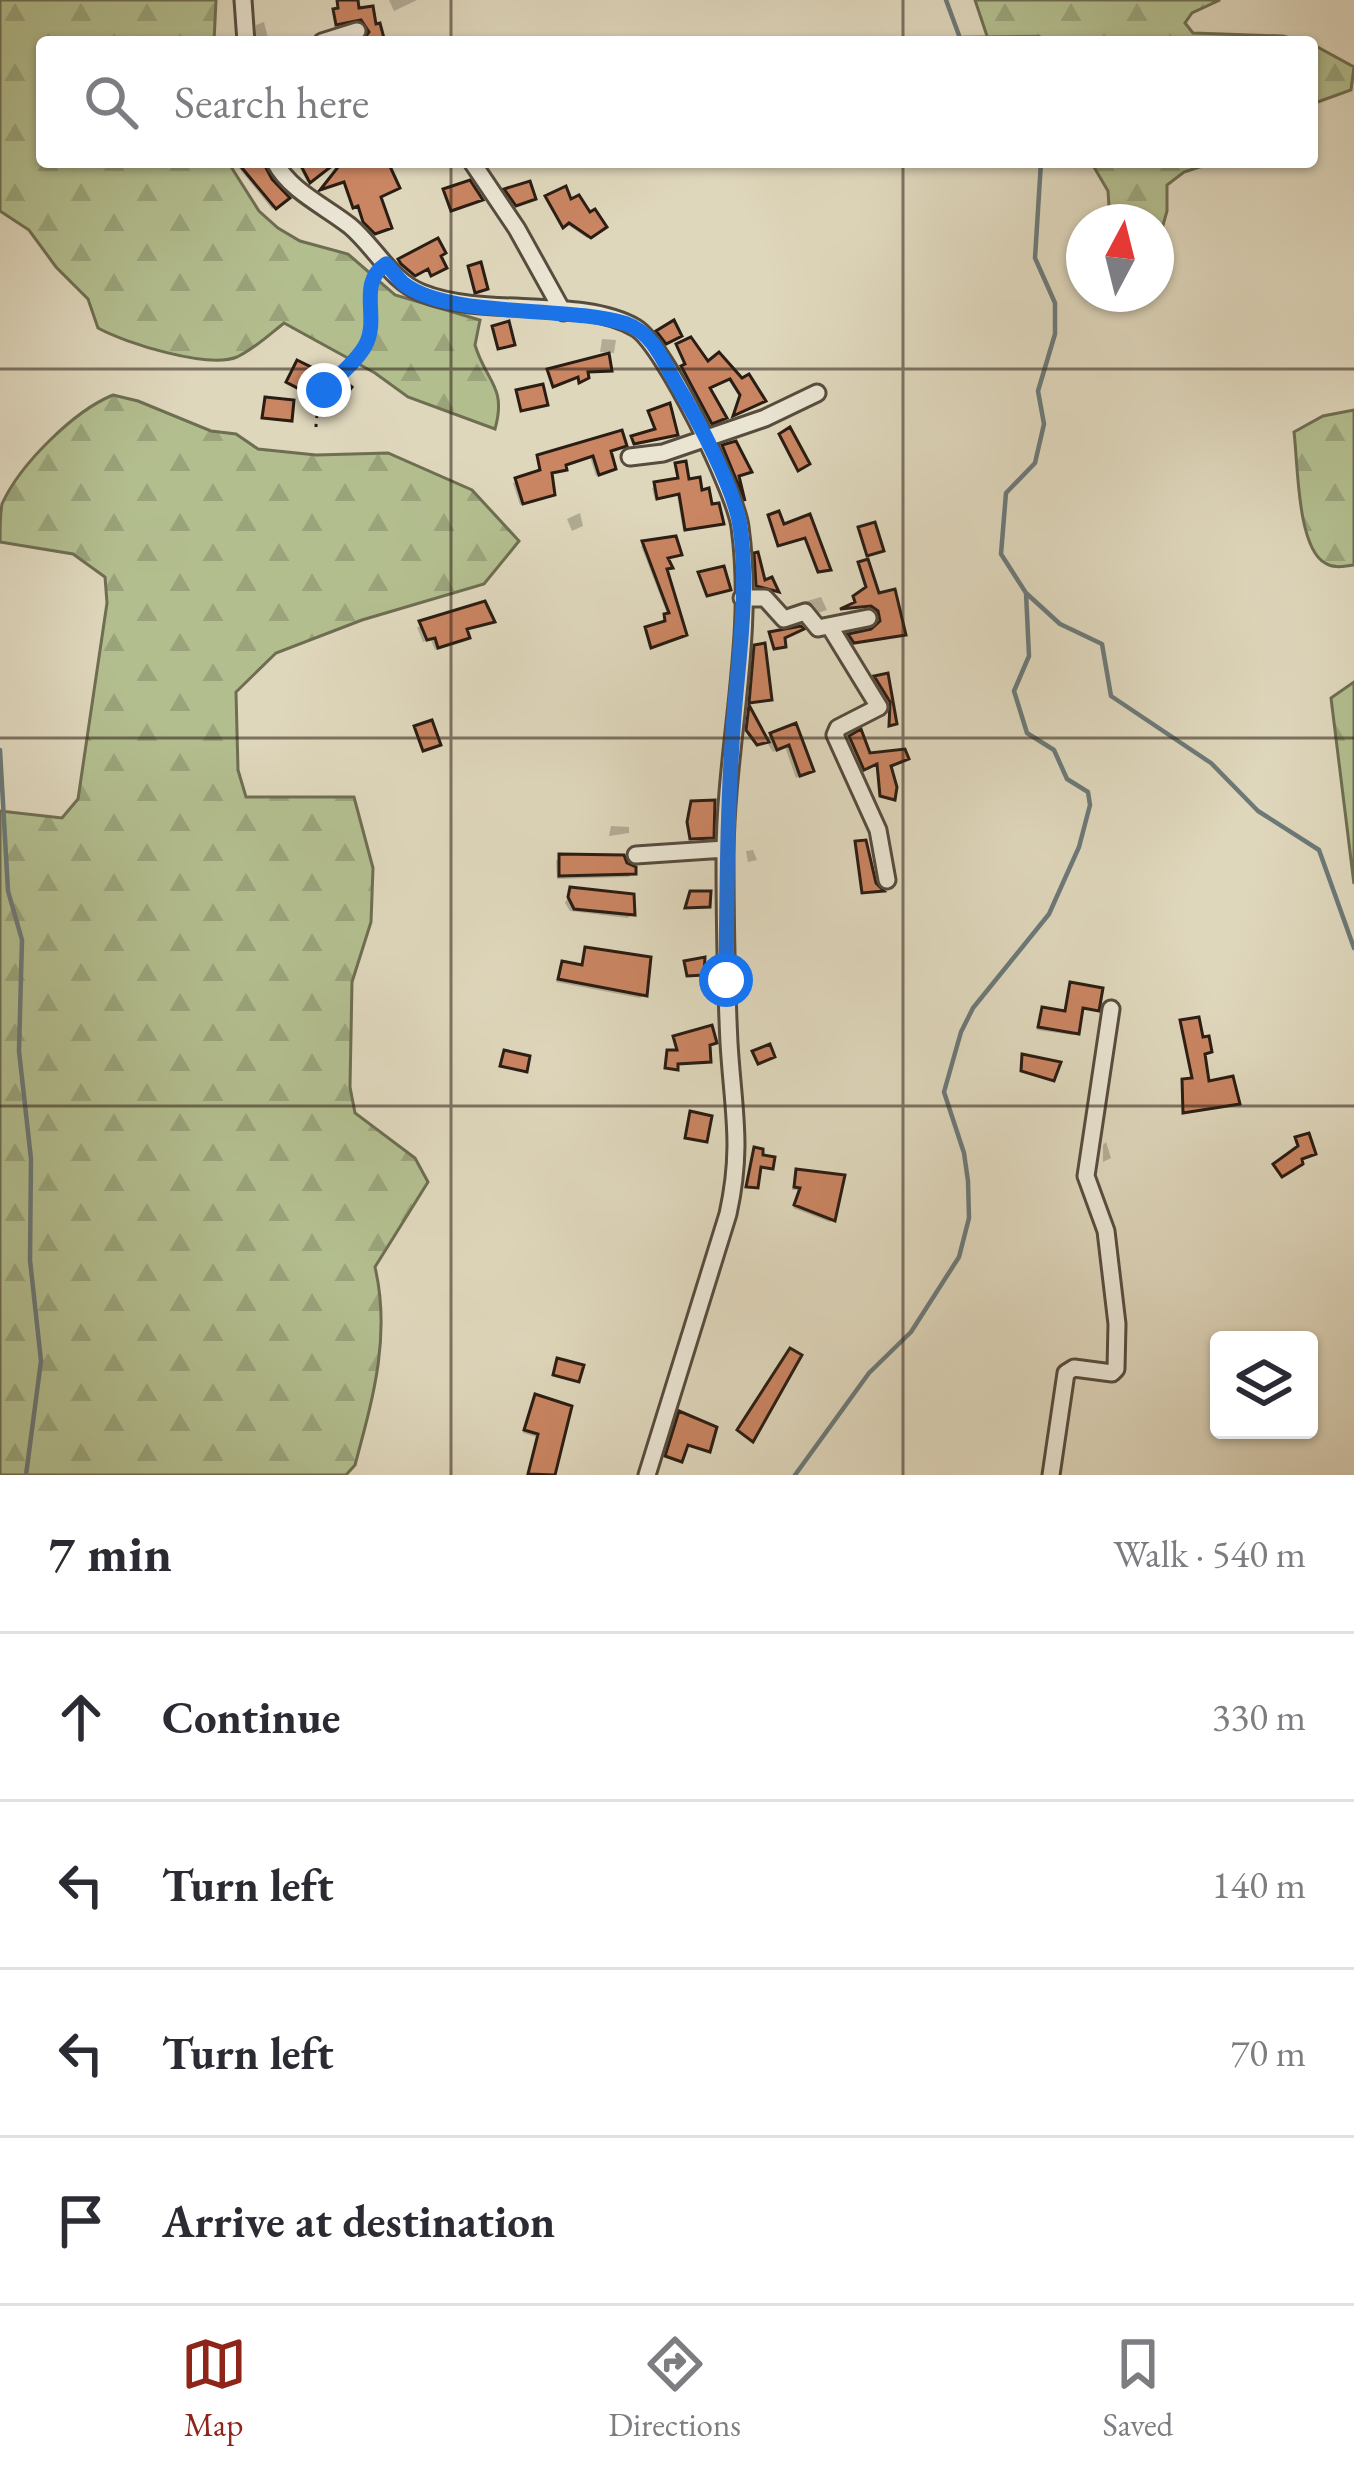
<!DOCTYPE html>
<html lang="en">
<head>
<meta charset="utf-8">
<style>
	body { margin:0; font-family:"EB Garamond",serif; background:#f2f2f3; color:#2b2b33 }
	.controls { position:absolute; right:36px; bottom:36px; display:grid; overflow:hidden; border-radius:12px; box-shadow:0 3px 9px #0004 }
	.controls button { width:108px; height:108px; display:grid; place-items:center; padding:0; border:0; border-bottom:3px solid #e1e1e2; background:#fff; color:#2b2b33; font:60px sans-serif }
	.compass { position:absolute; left:1066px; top:204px; width:108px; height:108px; border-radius:50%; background:#fff; box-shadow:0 3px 9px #0004; rotate:7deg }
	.stop { position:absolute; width:36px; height:36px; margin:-27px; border:9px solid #1a73e8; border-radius:50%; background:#fff }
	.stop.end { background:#1a73e8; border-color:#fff; box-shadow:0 3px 12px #0008 }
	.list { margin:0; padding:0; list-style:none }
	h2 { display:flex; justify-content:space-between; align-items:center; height:156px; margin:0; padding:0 48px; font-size:51px }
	h2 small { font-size:39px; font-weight:400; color:#7c7c81 }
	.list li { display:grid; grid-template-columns:78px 1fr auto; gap:36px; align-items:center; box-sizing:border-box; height:168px; padding:0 48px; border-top:3px solid #e1e1e2 }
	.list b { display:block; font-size:45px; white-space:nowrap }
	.list em { font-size:39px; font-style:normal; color:#7c7c81 }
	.icon { flex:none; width:66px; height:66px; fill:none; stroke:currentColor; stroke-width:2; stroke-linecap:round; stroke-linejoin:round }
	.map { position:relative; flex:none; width:1354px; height:1475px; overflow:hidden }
	.search { position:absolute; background:#fff; box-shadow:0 3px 9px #0004; left:36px; right:36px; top:36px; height:132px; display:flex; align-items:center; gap:30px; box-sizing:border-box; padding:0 42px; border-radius:12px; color:#7c7c81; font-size:45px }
	.sheet { height:828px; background:#fff }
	nav { display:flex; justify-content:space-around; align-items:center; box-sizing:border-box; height:168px; border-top:3px solid #e1e1e2; background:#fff; font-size:33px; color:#7c7c81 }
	nav a { display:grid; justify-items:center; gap:6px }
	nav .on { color:#8f2418 }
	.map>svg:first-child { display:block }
	.forest { fill:url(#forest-firs); stroke:#6e6e52; stroke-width:3 }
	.shadow { fill:#0003 }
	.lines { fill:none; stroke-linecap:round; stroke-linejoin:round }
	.stream { stroke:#6c7978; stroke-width:4.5 }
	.building { fill:#ca8562; stroke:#2a1d14; stroke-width:3 }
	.minor-casing { stroke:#574c3e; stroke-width:21 }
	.path { stroke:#2a1d14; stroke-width:3; stroke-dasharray:3 6; stroke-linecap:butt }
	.minor { stroke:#eae5d3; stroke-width:15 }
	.route { stroke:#1a73e8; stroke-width:15 }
	.grid { fill:none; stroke:#2a1d14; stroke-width:3; stroke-opacity:0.55 }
</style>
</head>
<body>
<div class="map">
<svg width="1354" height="1475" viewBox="0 0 1354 1475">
	<defs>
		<pattern id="forest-firs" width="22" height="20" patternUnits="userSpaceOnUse" patternTransform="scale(3)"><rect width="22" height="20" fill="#b3be8f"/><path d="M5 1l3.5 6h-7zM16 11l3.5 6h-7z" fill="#9aa37a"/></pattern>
	</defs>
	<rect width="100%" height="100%" fill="#dfd7bc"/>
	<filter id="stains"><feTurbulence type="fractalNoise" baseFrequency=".00167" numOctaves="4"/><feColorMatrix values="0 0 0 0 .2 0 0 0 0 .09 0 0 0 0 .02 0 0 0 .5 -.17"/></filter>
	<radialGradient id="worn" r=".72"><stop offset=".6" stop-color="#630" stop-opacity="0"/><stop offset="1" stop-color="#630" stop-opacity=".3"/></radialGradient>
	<path class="forest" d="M 0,0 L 216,0 L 214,42 L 42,42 L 42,162 L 228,162 L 259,211 L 278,228 L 300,241 L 348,254 L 395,295 L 480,320 L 475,345 C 486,382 507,386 495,429 L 408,397 L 375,373 L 284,323 C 269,335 254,349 237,357 C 208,369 125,343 98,328 L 88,299 L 56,267 L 29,230 L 0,211 Z
		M 975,0 L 1220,0 L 1192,13 L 1185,23 L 1193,33 L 1283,36 L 1305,42 L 989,42 Z
		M 1312,44 L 1354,67 L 1351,90 L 1312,104 Z
		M 1091,162 L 1215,162 L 1184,172 L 1167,185 L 1167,211 L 1156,250 L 1156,222 L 1110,222 L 1108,191 Z
		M 113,395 L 138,401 L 211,431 L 236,434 L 258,449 L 316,455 L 388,453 L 472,490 L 519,541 L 484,584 L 362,620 L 276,653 L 236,692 L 238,770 L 246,797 L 354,797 L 373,868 L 371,922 L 352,982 L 350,1087 L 355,1113 L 415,1158 L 428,1182 L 375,1267 C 391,1336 373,1398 355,1465 L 346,1475 L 0,1475 L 0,811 L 62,818 L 78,799 L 107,603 L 105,577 L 73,554 L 0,542 C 0,531 0,514 2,504 C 20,464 74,411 113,395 Z
		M 1354,410 L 1354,565 C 1344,566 1334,569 1325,563 C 1297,547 1298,464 1294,432 L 1323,416 Z
		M 1354,682 L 1354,884 L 1331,698 Z"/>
	<path class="shadow" d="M 389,0 L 417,0 L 394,11 Z
		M 264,22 L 269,42 L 255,42 L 256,25 Z
		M 234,162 L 258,162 L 286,199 L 272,209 Z
		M 286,162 L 327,162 L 328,166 L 307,182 L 298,164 L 289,166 Z
		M 547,198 L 570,204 L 603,226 L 587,238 L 565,223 L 561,227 Z
		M 602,339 L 616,340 L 614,353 L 600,352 Z
		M 677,346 L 741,382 L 748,378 L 740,398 L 727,378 L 707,388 L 722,419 L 709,424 L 682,372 L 684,367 Z
		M 296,366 L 303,376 L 334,391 L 348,387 L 331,408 L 286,384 Z
		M 724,448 L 748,471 L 737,477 L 741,502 L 720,452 Z
		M 608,452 L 613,468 L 610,471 L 596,476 L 590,457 L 563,466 L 561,472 L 549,474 L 548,497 L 520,505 L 513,483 L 539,474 L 539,457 Z
		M 677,466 L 720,523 L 718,525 L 683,531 L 677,495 L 655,500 L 652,488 L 676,481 Z
		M 580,513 L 583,526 L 572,531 L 567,519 Z
		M 674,539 L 665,559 L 669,568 L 664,570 L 683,634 L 649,648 L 645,632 L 665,625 L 663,619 L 668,616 L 641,546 Z
		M 859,565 L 877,596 L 901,635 L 852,644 L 849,638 L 873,632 L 879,625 L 877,613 L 868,607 L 848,609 L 865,591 Z
		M 821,597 L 827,610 L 818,613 L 807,601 Z
		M 492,621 L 464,631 L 463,640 L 435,650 L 431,640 L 423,642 L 417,627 Z
		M 756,648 L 768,699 L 748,704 L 752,651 Z
		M 794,727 L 810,770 L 796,778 L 785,747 L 773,752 L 766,741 Z
		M 850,738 L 868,756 L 888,766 L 890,800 L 879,797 L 876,763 L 862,769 Z
		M 611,826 L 629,827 L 629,833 L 609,836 Z
		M 753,850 L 757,860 L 748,862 L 746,851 Z
		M 560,857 L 633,873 L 629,877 L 557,879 L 556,861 Z
		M 571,891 L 632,914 L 628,918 L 570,911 L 565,903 Z
		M 586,950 L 644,995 L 640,998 L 556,982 L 563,964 L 580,967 Z
		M 1071,985 L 1096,1009 L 1080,1010 L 1073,1035 L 1037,1030 L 1043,1010 L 1064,1013 Z
		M 1181,1023 L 1202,1054 L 1207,1085 L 1234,1104 L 1182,1114 L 1181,1084 L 1191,1081 Z
		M 1106,1142 L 1111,1158 L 1103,1162 L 1103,1145 Z
		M 797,1172 L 832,1220 L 830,1222 L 793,1208 L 800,1190 L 792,1190 Z
		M 536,1397 L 568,1408 L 551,1475 L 527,1475 L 537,1437 L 523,1433 Z"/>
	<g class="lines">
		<path class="stream" d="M 946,0 L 960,38 L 1039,37 L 1046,42
			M 1041,162 L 1035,258 L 1055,303 L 1055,334 L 1038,391 L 1044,424 L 1035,463 L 1006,493 L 1001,554 L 1026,593 L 1060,624 L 1102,644 L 1111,696 L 1211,763 L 1258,811 L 1319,850 L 1354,948
			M 0,750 L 8,891 L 22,940 L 19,1051 L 31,1159 L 30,1260 L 41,1361 L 26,1475
			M 795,1475 L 869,1373 L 911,1332 L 959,1257 L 969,1218 L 968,1181 L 964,1153 L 944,1092 L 961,1032 L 973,1008 L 1049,914 L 1079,847 L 1090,805 L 1088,792 L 1067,779 L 1054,750 L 1027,733 L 1014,691 L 1029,656 L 1026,593"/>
	</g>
	<path class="building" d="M 337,0 L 358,0 L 359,8 L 373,6 L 376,24 L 380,23 L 385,42 L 362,42 L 369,32 L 361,20 L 336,25 L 333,9 L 338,8 Z
		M 237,162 L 263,162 L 272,179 L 290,198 L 276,209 Z
		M 299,162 L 337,162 L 310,183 Z
		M 342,162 L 388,162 L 400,188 L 381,197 L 392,228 L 375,234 L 363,222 L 358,206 L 353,208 L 344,182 L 320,190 Z
		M 470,180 L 483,200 L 451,211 L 443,189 Z
		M 530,181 L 536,199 L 516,206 L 504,189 Z
		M 566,186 L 571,199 L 579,195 L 590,212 L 595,209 L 607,227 L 591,238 L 569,223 L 563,228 L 545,196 Z
		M 438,238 L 446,253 L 441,256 L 447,268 L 431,276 L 428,269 L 415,276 L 401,264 L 398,259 Z
		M 481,262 L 488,289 L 475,293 L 468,266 Z
		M 674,320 L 682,336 L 666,344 L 656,331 Z
		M 509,321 L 515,345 L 498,349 L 492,326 Z
		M 691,337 L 708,361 L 719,352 L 742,378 L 749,374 L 766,401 L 733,416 L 740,395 L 730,379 L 710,388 L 727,418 L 712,424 L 681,366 L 685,364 L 676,344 Z
		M 609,353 L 612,371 L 588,372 L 589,378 L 579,383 L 578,377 L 553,387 L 547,369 Z
		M 297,360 L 311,367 L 307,375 L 333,388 L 341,378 L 352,387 L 336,408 L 286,382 Z
		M 543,384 L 548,405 L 521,411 L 516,390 Z
		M 265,397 L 294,400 L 292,421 L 262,418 Z
		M 670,403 L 678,435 L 634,444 L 631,436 L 655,429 L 648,411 Z
		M 790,427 L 810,464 L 798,471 L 779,434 Z
		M 622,430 L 627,446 L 611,451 L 616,469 L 599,475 L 593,456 L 566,465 L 567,470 L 552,473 L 555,495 L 523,504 L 515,478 L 540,470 L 537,455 Z
		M 736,441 L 752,472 L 739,476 L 745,501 L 722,445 Z
		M 686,461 L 689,479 L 700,477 L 702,490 L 709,488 L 712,504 L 719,503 L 724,524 L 685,530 L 679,494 L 657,499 L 654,482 L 678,478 L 675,463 Z
		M 779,511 L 784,524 L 810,514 L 831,570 L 818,572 L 805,538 L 778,546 L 768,515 Z
		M 875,522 L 884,551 L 867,556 L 858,527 Z
		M 676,536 L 682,555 L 668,558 L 673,568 L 667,569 L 687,635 L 651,648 L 645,627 L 665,621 L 664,614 L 669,613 L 642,541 Z
		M 758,552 L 765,580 L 772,577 L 779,592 L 756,586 L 754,553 Z
		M 868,559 L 879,593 L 895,589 L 906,635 L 854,643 L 848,634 L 871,629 L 880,621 L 878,611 L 871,606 L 840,609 L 855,602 L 853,596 L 866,587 L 858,562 Z
		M 724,566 L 731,590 L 707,596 L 698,572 Z
		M 485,601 L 495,622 L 467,629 L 470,638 L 438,648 L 435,638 L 427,640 L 419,621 Z
		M 801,626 L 804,629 L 785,638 L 786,647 L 774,649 L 769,632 Z
		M 765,643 L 772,700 L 749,703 L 754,645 Z
		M 888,673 L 897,724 L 889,726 L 890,702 L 874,676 Z
		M 749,705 L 769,742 L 757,745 L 746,730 Z
		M 432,720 L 441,745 L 423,751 L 414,726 Z
		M 796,723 L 814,771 L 800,776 L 789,745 L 777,750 L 770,733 Z
		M 861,729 L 870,753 L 905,749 L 909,759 L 891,766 L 897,787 L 895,800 L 880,796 L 877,764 L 864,770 L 849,736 Z
		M 715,800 L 714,838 L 690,839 L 687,822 L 691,801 Z
		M 866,840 L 876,883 L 884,891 L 862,893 L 855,841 Z
		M 559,854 L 624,855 L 627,863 L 636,867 L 636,874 L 559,876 Z
		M 570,887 L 634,894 L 635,915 L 574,909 L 568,897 Z
		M 690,891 L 711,891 L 710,907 L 685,908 Z
		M 585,947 L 651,957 L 647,996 L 558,979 L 562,961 L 582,965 Z
		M 705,957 L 704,975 L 687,976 L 684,961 Z
		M 1070,982 L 1103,988 L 1099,1011 L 1083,1008 L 1079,1034 L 1038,1027 L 1042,1007 L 1065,1011 Z
		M 1199,1017 L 1203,1037 L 1209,1036 L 1212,1052 L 1205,1054 L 1209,1081 L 1233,1076 L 1240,1104 L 1183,1113 L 1182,1079 L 1192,1078 L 1180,1020 Z
		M 712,1025 L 717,1043 L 710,1045 L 711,1062 L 678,1064 L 678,1070 L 665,1068 L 667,1050 L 677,1050 L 673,1036 Z
		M 770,1044 L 775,1057 L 758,1064 L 752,1051 Z
		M 504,1050 L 530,1056 L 527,1072 L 500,1066 Z
		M 1022,1054 L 1061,1062 L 1054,1081 L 1021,1071 Z
		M 690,1111 L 712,1116 L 707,1142 L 685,1138 Z
		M 1309,1133 L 1316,1154 L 1302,1159 L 1303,1164 L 1282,1177 L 1273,1164 L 1298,1146 L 1295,1137 Z
		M 754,1147 L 763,1149 L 763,1155 L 775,1157 L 773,1169 L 761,1167 L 758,1188 L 746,1187 Z
		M 796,1169 L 845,1175 L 835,1221 L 794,1205 L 800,1188 L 794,1187 Z
		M 790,1348 L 802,1355 L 753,1442 L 737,1430 Z
		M 557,1358 L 584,1365 L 579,1382 L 553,1375 Z
		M 535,1394 L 572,1406 L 555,1475 L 528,1474 L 538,1434 L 524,1430 Z
		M 679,1411 L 717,1427 L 710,1452 L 688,1445 L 682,1462 L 665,1456 Z"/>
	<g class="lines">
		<g class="minor-casing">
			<path id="minor" d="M 243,0 L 246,42
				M 322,42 L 357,31
				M 275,162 C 290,191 325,206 350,226 C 375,247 391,281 422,293 C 483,318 582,296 636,328 C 664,345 736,493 740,527 C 755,635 726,744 725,853 C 725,916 726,980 729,1043 C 733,1110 743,1146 728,1214 L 647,1475
				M 472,162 L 517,229 L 563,312
				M 630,457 L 663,453 L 765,418 L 817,393
				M 742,598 L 765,598 L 784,619 L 805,612 L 818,628 L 868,618
				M 830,627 L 879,707 L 838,728 L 835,735 L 878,830 L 887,880
				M 636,855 L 725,849
				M 1051,1475 L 1066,1373 L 1074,1368 L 1112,1373 L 1116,1369 L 1117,1324 L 1106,1231 L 1086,1176 L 1111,1009"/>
		</g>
		<path class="path" d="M 316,427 C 317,383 344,380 364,347 C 378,325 363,294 375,272"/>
		<use href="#minor" class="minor"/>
	</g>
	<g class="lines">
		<path class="route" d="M 324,390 C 337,377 356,362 365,346 C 381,318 356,284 386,264 C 392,270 398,279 404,284 C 450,319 567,305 627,324 C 653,333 664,363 677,385 C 697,418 735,490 740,526 C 749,590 739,653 734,716 C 727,804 727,891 726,980"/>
	</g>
	<path class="grid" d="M 451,0 L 451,42M 903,0 L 903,42M 451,162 L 451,1475M 903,162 L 903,1475M 0,369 L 1354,369M 0,738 L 1354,738M 0,1106 L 1354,1106"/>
	<rect width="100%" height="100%" filter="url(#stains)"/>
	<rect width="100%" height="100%" fill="url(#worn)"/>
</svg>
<div class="controls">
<button><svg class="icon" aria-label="layers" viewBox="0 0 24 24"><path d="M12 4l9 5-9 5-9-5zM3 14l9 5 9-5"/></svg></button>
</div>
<svg class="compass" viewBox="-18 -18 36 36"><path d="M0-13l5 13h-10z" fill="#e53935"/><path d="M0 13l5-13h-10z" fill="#7c7c81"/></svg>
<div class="stop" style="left:726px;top:980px"></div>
<div class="stop end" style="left:324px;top:390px"></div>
<div class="search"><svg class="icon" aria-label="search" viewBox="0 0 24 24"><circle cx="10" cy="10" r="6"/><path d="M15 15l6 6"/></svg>Search here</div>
</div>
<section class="sheet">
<h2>7 min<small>Walk · 540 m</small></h2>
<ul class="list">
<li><svg class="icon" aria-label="ahead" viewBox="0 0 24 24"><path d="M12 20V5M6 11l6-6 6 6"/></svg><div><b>Continue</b></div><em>330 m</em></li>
<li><svg class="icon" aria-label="left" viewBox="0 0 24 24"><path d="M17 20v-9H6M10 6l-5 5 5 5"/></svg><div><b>Turn left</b></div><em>140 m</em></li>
<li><svg class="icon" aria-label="left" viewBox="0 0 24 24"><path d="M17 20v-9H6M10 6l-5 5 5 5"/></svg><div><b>Turn left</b></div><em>70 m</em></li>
<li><svg class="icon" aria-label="arrive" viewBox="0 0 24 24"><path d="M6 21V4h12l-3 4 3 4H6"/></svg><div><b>Arrive at destination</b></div></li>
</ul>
</section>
<nav>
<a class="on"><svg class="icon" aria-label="map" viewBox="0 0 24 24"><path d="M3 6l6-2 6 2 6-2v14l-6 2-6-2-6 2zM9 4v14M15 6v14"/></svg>Map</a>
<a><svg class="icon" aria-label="directions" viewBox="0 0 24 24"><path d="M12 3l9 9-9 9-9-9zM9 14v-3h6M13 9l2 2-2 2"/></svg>Directions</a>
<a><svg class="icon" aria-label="saved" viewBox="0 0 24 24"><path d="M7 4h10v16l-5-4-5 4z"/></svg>Saved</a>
</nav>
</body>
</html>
